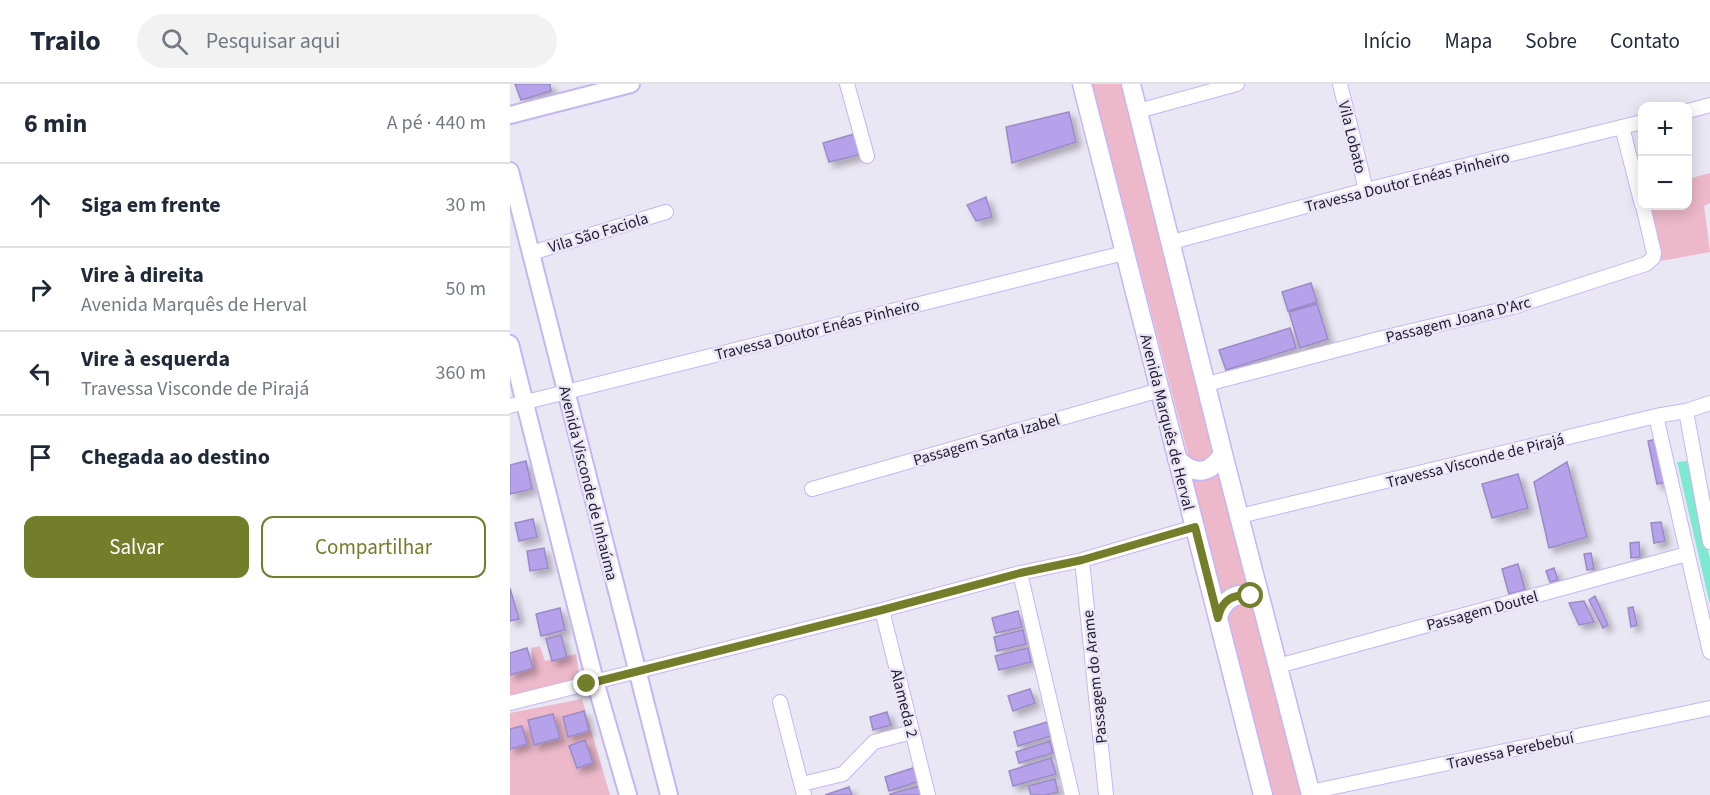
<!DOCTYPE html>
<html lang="pt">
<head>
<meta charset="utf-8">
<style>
	body { margin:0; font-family:"Source Sans 3",sans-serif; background:#f2f2f3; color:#1f2937 }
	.controls { position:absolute; right:18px; top:18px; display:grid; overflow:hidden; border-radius:12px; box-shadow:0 3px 15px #0003 }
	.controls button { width:54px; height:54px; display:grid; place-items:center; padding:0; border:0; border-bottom:2px solid #e0e1e3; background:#fff; color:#1f2937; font:30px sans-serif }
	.stop { position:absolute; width:18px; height:18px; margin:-14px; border:4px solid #737e2a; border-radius:50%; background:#fff }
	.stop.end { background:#737e2a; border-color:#fff; box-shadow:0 2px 6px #0008 }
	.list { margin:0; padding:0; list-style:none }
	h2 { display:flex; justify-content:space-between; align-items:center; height:78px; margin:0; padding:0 24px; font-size:26px }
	h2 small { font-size:20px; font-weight:400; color:#747a83 }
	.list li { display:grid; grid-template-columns:39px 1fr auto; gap:18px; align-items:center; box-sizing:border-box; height:84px; padding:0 24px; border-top:2px solid #e0e1e3 }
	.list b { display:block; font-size:22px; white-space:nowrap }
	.list p { margin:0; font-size:20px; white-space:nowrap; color:#747a83 }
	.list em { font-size:20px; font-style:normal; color:#747a83 }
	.actions { display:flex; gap:12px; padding:18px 24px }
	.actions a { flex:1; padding:14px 0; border:2px solid #737e2a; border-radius:12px; text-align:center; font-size:21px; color:#737e2a }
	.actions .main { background:#737e2a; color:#fff }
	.icon { flex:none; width:33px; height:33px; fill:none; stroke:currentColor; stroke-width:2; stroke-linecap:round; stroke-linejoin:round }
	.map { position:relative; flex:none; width:1200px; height:711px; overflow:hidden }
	header { display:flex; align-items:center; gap:36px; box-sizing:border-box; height:84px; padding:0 30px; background:#fff; border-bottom:2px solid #e0e1e3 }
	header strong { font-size:28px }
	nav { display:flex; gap:33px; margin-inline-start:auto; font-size:21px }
	.search { width:420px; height:54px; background:#f2f2f3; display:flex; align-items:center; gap:15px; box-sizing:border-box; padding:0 21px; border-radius:33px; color:#747a83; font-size:22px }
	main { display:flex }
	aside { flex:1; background:#fff }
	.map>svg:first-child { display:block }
	.green { fill:#ecb8ca }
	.water { fill:#7ee9d0 }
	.building { fill:#b6a1eb; stroke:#9b8ac8; stroke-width:1.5; filter:url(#shadow) }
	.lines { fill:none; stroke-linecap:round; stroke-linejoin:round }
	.minor-casing { stroke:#c6b5f6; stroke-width:16 }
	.tertiary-casing { stroke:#c6b5f6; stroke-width:20 }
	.secondary-casing { stroke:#c6b5f6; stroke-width:21 }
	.minor { stroke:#fff; stroke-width:14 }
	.tertiary { stroke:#fff; stroke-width:16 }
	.secondary { stroke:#fff; stroke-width:18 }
	.route { stroke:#737e2a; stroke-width:8 }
	.labels { text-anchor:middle; stroke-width:5; stroke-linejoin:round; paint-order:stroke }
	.street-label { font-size:16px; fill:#221b33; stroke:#eae7f5 }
</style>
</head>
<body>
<header>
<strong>Trailo</strong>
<div class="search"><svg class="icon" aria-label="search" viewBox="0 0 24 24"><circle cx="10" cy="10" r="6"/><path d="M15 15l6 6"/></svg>Pesquisar aqui</div>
<nav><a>Início</a><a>Mapa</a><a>Sobre</a><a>Contato</a></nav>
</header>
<main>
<aside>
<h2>6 min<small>A pé · 440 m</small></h2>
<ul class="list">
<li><svg class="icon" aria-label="ahead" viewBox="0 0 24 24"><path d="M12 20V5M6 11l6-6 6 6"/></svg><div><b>Siga em frente</b></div><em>30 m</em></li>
<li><svg class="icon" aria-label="right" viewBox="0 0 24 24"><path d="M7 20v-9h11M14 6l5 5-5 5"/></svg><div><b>Vire à direita</b><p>Avenida Marquês de Herval</p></div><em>50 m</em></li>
<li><svg class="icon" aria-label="left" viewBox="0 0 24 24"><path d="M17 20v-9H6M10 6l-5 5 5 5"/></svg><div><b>Vire à esquerda</b><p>Travessa Visconde de Pirajá</p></div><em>360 m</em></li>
<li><svg class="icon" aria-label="arrive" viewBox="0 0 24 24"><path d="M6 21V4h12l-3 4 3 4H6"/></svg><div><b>Chegada ao destino</b></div></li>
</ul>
<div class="actions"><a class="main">Salvar</a><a>Compartilhar</a></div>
</aside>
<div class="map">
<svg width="1200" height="711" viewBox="0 0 1200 711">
	<defs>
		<filter id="shadow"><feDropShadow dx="5" dy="5" stdDeviation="3" flood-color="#0004"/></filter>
	</defs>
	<rect width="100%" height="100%" fill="#eae7f5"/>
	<path class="green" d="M 582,0 L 615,0 L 708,364 L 692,382 L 680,378 Z
		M 1200,89 L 1200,119 L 1194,122 L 1200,168 L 1151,177 L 1137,122 L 1178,122 L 1178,95 Z
		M 708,383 L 745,510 L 710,515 L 678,388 Z
		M 724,517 L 744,518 L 795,711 L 760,711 L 713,531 Z
		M 30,562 L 35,577 L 66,570 L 70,596 L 0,613 L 0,590 L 23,583 L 21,564 Z
		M 72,615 L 100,711 L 0,711 L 0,629 Z"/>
	<path class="water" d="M 1177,377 L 1200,475 L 1200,521 L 1167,378 Z"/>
	<path class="building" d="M 5,0 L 40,0 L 41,7 L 11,16 Z
		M 559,28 L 566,58 L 502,79 L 496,43 Z
		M 344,50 L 352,70 L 319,78 L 313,59 Z
		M 476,113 L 482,133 L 466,137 L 457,121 Z
		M 801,199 L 807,218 L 778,227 L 772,208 Z
		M 807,220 L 818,255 L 790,264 L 779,228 Z
		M 780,244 L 786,264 L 716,286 L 709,266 Z
		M 1147,355 L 1157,398 L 1147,400 L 1138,357 Z
		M 16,377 L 22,405 L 0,410 L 0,381 Z
		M 1057,378 L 1077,453 L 1039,464 L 1024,398 Z
		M 1008,390 L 1018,424 L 982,434 L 972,400 Z
		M 23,435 L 27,453 L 9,457 L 5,439 Z
		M 1151,438 L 1155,457 L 1144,459 L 1141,439 Z
		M 1129,458 L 1130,473 L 1121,474 L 1120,459 Z
		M 34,464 L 38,484 L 20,487 L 17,467 Z
		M 1081,469 L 1084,485 L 1077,486 L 1074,470 Z
		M 1008,480 L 1015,506 L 999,510 L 992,485 Z
		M 1044,484 L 1048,496 L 1040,498 L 1036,487 Z
		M 0,504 L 9,535 L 0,537 Z
		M 1085,512 L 1098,541 L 1093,544 L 1079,516 Z
		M 1074,517 L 1084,538 L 1069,541 L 1059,519 Z
		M 1123,523 L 1127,541 L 1121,543 L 1118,524 Z
		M 50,524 L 55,546 L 31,552 L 26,530 Z
		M 508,527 L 512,543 L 486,549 L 482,534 Z
		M 513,546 L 516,560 L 487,567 L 484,553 Z
		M 51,551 L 57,573 L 42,577 L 36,555 Z
		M 17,564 L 23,584 L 0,591 L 0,569 Z
		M 518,564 L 521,578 L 489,586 L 485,572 Z
		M 520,605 L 525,619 L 503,627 L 498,612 Z
		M 74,627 L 79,647 L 58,653 L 53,633 Z
		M 377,628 L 381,641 L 363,646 L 360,633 Z
		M 43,630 L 50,654 L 24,661 L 18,636 Z
		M 537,638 L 541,652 L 508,662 L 504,648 Z
		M 12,642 L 17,660 L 0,665 L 0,645 Z
		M 75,656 L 83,679 L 67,684 L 59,662 Z
		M 540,657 L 543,669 L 509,679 L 506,668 Z
		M 541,674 L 546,690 L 503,702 L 499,687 Z
		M 406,683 L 410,697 L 379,707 L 375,693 Z
		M 545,695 L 548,708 L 535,711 L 521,711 L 518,702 Z
		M 410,702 L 412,711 L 380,711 L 380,710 Z
		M 339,703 L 342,711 L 315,711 Z"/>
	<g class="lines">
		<g class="minor-casing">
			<path id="minor" d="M 337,0 L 357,72
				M 830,0 L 856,106
				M 628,27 L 727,0
				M 1178,27 L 1200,21
				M 1112,43 L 1132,121
				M 662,158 L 856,106 L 1132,38
				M 21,169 L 156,128
				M 697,300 L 876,253 L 1003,223 L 1136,180 L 1143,174 L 1144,169 L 1133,122
				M 0,322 L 614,169
				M 1176,327 L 1200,458
				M 1146,332 L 1200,568
				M 302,405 L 650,306
				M 730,432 L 1146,332 L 1176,327 L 1200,319
				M 572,476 L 596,711
				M 510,489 L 562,711
				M 372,526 L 418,711
				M 768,582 L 1177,470
				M 270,618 L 294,711
				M 0,619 L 372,526 L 510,489 L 572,476 L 685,443
				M 292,700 L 333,690 L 364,658 L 402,648
				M 800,708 L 1200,624"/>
		</g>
		<g class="tertiary-casing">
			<path id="tertiary" d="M 0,31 L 121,0
				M 0,87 L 159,711
				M 0,260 L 85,597 L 118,711"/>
		</g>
		<g class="secondary-casing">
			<path id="secondary" d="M 572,0 L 753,711
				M 621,0 L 713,370 L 801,711
				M 667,375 C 685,392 699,391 713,370
				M 708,534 C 711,520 723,507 740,512 C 744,513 748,517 752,520"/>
		</g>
		<use href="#minor" class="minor"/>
		<use href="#tertiary" class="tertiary"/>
		<use href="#secondary" class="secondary"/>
	</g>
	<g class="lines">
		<path class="route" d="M 77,600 L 372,526 L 510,489 L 572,476 L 685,443 L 708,534 C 712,515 723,510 741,512"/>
	</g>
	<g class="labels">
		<g class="street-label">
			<text transform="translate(843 53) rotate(76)" y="6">Vila Lobato</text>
			<text transform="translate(897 97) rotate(-14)" y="6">Travessa Doutor Enéas Pinheiro</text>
			<text transform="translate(88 148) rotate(-17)" y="6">Vila São Faciola</text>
			<text transform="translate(948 235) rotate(-14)" y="6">Passagem Joana D'Arc</text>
			<text transform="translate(307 245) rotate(-14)" y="6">Travessa Doutor Enéas Pinheiro</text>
			<text transform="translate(658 338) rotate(76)" y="6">Avenida Marquês de Herval</text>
			<text transform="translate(476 355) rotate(-16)" y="6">Passagem Santa Izabel</text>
			<text transform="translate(965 376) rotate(-14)" y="6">Travessa Visconde de Pirajá</text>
			<text transform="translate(79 399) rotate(76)" y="6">Avenida Visconde de Inhaúma</text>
			<text transform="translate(972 526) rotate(-15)" y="6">Passagem Doutel</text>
			<text transform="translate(584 593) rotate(-96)" y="6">Passagem do Arame</text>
			<text transform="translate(395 619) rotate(76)" y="6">Alameda 2</text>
			<text transform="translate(1000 666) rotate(-12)" y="6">Travessa Perebebuí</text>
		</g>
	</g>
</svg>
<div class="controls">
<button>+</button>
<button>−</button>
</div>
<div class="stop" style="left:741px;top:512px"></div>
<div class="stop end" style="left:77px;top:600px"></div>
</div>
</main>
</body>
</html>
